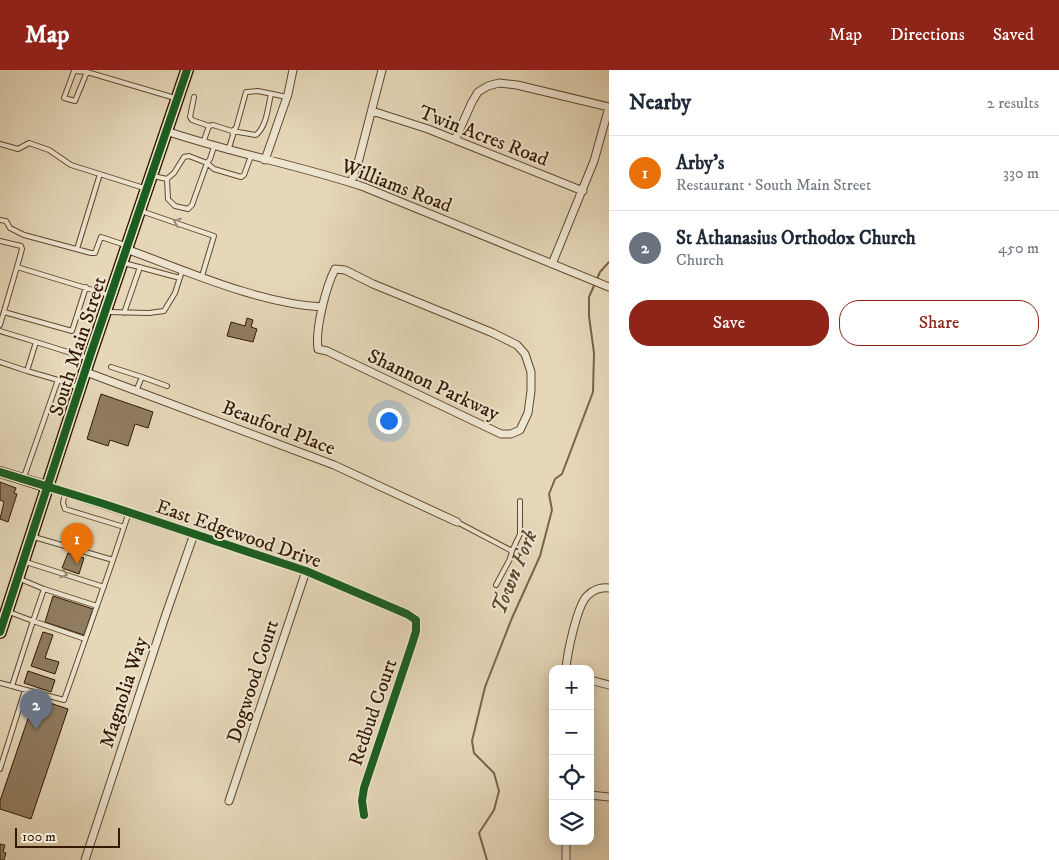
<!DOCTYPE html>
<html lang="en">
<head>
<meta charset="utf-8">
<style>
	body { margin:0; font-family:"IM FELL DW Pica",serif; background:#f2f2f3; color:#1f2937 }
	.controls { position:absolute; right:15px; bottom:15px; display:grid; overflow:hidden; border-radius:10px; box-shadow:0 2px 12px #0003 }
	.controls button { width:45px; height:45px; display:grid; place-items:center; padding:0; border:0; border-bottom:1px solid #e0e1e3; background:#fff; color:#1f2937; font:25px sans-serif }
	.scale { position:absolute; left:15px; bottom:12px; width:105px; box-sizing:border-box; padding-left:5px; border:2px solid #341900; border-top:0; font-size:14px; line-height:18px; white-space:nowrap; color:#341900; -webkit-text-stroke:4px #eee5d1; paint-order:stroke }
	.you { position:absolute; left:388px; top:350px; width:18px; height:18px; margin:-12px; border:4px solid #fff; border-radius:50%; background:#1a73e8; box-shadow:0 0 0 8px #1a73e833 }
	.badge { display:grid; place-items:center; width:32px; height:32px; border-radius:50%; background:#8f2418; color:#fff; font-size:16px; font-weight:700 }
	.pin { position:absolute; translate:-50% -41px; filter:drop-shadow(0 1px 2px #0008) }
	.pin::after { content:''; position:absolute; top:26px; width:18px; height:15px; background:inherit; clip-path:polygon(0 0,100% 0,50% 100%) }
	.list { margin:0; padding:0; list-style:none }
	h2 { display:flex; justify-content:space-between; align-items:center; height:65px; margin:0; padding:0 20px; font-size:21px }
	h2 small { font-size:16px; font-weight:400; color:#747a83 }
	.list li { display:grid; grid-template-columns:32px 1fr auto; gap:15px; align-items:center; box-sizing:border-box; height:75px; padding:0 20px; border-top:1px solid #e0e1e3 }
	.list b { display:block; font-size:19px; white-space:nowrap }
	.list p { margin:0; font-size:16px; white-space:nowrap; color:#747a83 }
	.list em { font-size:16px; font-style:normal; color:#747a83 }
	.actions { display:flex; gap:10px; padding:15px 20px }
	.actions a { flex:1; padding:11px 0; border:1px solid #8f2418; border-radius:20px; text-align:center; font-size:18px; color:#8f2418 }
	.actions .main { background:#8f2418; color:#fff }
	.icon { flex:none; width:28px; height:28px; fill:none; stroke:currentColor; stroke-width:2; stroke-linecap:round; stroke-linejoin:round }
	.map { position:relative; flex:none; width:609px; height:790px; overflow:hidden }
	header { display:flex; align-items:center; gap:30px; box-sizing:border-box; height:70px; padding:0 25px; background:#8f2418; color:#fff }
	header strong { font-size:24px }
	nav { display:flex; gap:28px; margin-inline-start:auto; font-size:18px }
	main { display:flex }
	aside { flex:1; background:#fff }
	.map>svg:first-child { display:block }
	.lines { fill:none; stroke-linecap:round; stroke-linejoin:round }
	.stream { stroke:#7a6449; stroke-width:2 }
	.building { fill:#907c60; stroke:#341900 }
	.lane-casing { stroke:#60482e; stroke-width:6 }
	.street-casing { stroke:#60482e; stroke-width:9 }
	.secondary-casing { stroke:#341900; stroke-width:12 }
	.primary-casing { stroke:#341900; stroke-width:14 }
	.lane { stroke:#eee5d1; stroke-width:4 }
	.street { stroke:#eee5d1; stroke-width:7 }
	.secondary { stroke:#eee5d1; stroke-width:10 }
	.primary { stroke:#e5d7b8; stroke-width:11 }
	.cycleway-casing { stroke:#eee5d1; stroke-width:11 }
	.cycleway { stroke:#1b5e20; stroke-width:8 }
	.oneway { stroke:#9a8973 }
	.labels { text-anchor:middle; stroke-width:4; stroke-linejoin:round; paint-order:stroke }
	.street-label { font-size:20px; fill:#341900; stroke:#eee5d1 }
	.water-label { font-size:21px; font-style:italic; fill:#5d452a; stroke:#eee5d1 }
</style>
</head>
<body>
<header>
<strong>Map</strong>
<nav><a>Map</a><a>Directions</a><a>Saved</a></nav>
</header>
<main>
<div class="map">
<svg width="609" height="790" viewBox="0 0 609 790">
	<rect width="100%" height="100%" fill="#e5d7b8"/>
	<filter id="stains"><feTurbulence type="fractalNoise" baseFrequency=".004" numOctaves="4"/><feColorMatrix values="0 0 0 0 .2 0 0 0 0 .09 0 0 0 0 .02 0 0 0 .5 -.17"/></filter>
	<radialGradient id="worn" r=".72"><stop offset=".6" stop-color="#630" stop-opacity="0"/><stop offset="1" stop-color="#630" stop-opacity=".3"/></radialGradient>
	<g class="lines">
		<path class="stream" d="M 487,790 L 479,763 L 494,740 L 499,721 L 494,703 L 474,683 L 472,671 L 485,617 L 512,548 L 540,486 L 552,440 L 549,424 L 555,409 L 562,404 L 593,322 L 594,283 L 589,246 L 589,227 L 600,202 L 609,192"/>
	</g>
	<path class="building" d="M 247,248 L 253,250 L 251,257 L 257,259 L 253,272 L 227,266 L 231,252 L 245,256 Z
		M 101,324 L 153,342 L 148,358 L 135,354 L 128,376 L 110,370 L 108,376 L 87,369 Z
		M 0,412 L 16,418 L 14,423 L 17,424 L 8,452 L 0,449 L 4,432 L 0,430 Z
		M 68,483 L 84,488 L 79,504 L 62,498 Z
		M 53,526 L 93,539 L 84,565 L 45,552 Z
		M 43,562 L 53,565 L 45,588 L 59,592 L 55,604 L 31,596 Z
		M 28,601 L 55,610 L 51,622 L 24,613 Z
		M 35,628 L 68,639 L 31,749 L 0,739 L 0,731 Z
		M 0,774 L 5,775 L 3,782 L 6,783 L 4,790 L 0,790 Z"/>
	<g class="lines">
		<g class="lane-casing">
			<path id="lane" d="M 87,2 L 75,31 L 64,28 L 74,1 L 87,2 L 175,28
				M 194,27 L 190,47 L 192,50 L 209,56
				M 232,61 L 236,58 L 246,22 L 258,21 L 287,27
				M 232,61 L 256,65 C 267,56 268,36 271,24
				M 203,73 L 209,56 L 213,55 L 232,61 L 233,65 L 228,81
				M 0,74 L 18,79 L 29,73 L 49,80 L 71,95 L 144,118
				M 153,106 L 167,109 L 174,103 L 184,87 L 189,86 L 207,93 L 210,89 L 214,77
				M 167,109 L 168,129 L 175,136 L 188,139 L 192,135 L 207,93 L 214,99 L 241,107 L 244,105 L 251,86
				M 141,141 L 214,166 L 202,206
				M 0,150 L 6,151 L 10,158 L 24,165 L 91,183 L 95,183 L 101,167 L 125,175
				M 0,171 L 21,176 L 22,179 L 17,197 L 109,225
				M 77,179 L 100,104
				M 124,193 L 180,208
				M 4,242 L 72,261 L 86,217
				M 108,242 L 149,243 L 164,241 L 175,223 L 182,201
				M 124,243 L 140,197
				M 0,255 L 17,197
				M 0,261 L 36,272
				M 0,292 L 27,301
				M 111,297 L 142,307 L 136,321
				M 142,307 L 167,316
				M 58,310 L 27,301 L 36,272 L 87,288
				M 24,407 L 58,310 L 77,317
				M 65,422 L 63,433 L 65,439 L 124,457
				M 457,452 L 512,481 L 510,489 L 496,515
				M 34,467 L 113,490 L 129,442
				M 512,481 L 520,464 L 520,431
				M 26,492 L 104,517
				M 44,519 L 97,536
				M 9,542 L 33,551 L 44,519 L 20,509
				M 0,613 L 64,630 L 113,490
				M 12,616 L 33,551 L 85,569
				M 0,699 L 25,620"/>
		</g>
		<g class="street-casing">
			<path id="street" d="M 372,41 L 428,59 L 583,121
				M 166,61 C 231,83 299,95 364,117 L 609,217
				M 455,70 L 472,32 L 478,22 L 488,16 L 499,13 L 517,15 L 609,37
				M 265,90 L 288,24 L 293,0
				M 351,113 L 359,89 L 382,0
				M 126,179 C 187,201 257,233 322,237
				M 552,194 L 594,91 L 609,37
				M 335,199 L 345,200 L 373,214 L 493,263 L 517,275 L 525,284 L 531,302 L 531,321 L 528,343 L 520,360 L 511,364 L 501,364 L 327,281 L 318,279 C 315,259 326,217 335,199 Z
				M 86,302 L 334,395 L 457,452
				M 48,417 L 306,501 L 407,544 L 416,550 L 416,561 L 412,574 L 364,718 L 362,731 L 364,745
				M 566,599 C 567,584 577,536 587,526 C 593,520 601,517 609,518
				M 590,610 L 609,615
				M 590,725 L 609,727
				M 229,731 L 306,501
				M 566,771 L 566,790
				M 85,790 L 165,547 L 194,464"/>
		</g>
		<g class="secondary-casing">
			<path id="secondary" d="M 0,402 L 48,417"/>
		</g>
		<g class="primary-casing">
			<path id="primary" d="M 0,562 L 89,289 L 187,0"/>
		</g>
		<use href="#lane" class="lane"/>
		<use href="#street" class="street"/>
		<use href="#secondary" class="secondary"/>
		<use href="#primary" class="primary"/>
		<g class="cycleway-casing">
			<path id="cycleway" d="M 0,402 L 101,433 L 306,501 L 407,544 L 416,550 L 416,561 L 412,574 L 364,718 L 362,731 L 364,745
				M 0,562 L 89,289 L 187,0"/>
		</g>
		<use href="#cycleway" class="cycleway"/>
	</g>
	<defs><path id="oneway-chevron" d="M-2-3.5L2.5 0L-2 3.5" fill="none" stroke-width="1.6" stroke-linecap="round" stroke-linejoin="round" transform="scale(1.25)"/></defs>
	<g class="oneway">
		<use href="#oneway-chevron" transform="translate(177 152) rotate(-160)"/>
		<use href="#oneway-chevron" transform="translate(64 504) rotate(18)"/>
	</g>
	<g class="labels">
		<g class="street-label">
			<text transform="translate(484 65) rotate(21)" y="7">Twin Acres Road</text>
			<text transform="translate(397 115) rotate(21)" y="7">Williams Road</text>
			<text transform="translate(77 276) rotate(-72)" y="7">South Main Street</text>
			<text transform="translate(434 314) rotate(25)" y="7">Shannon Parkway</text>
			<text transform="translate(279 357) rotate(21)" y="7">Beauford Place</text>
			<text transform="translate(239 463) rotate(19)" y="7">East Edgewood Drive</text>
			<text transform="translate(252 611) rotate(-72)" y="7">Dogwood Court</text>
			<text transform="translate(123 622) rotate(-72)" y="7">Magnolia Way</text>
			<text transform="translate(372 642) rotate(-71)" y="7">Redbud Court</text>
		</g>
		<g class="water-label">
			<text transform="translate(514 502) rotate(-68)" y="7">Town Fork</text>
		</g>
	</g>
	<rect width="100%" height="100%" filter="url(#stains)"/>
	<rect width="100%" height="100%" fill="url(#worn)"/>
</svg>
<div class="controls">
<button>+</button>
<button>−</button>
<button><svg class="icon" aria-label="locate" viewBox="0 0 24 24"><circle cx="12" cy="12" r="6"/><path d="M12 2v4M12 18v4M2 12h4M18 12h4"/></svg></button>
<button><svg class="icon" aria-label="layers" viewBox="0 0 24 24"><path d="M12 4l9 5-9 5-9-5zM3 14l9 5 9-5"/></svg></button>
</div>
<div class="scale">100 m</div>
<div class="you"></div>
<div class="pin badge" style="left:77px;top:494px;background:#e8710a">1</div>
<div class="pin badge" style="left:36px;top:660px;background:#6b7280">2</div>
</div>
<aside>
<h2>Nearby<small>2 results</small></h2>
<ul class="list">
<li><span class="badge" style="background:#e8710a">1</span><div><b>Arby's</b><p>Restaurant · South Main Street</p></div><em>330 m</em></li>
<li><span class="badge" style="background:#6b7280">2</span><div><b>St Athanasius Orthodox Church</b><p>Church</p></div><em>450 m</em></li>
</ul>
<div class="actions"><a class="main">Save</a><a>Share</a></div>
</aside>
</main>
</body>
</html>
